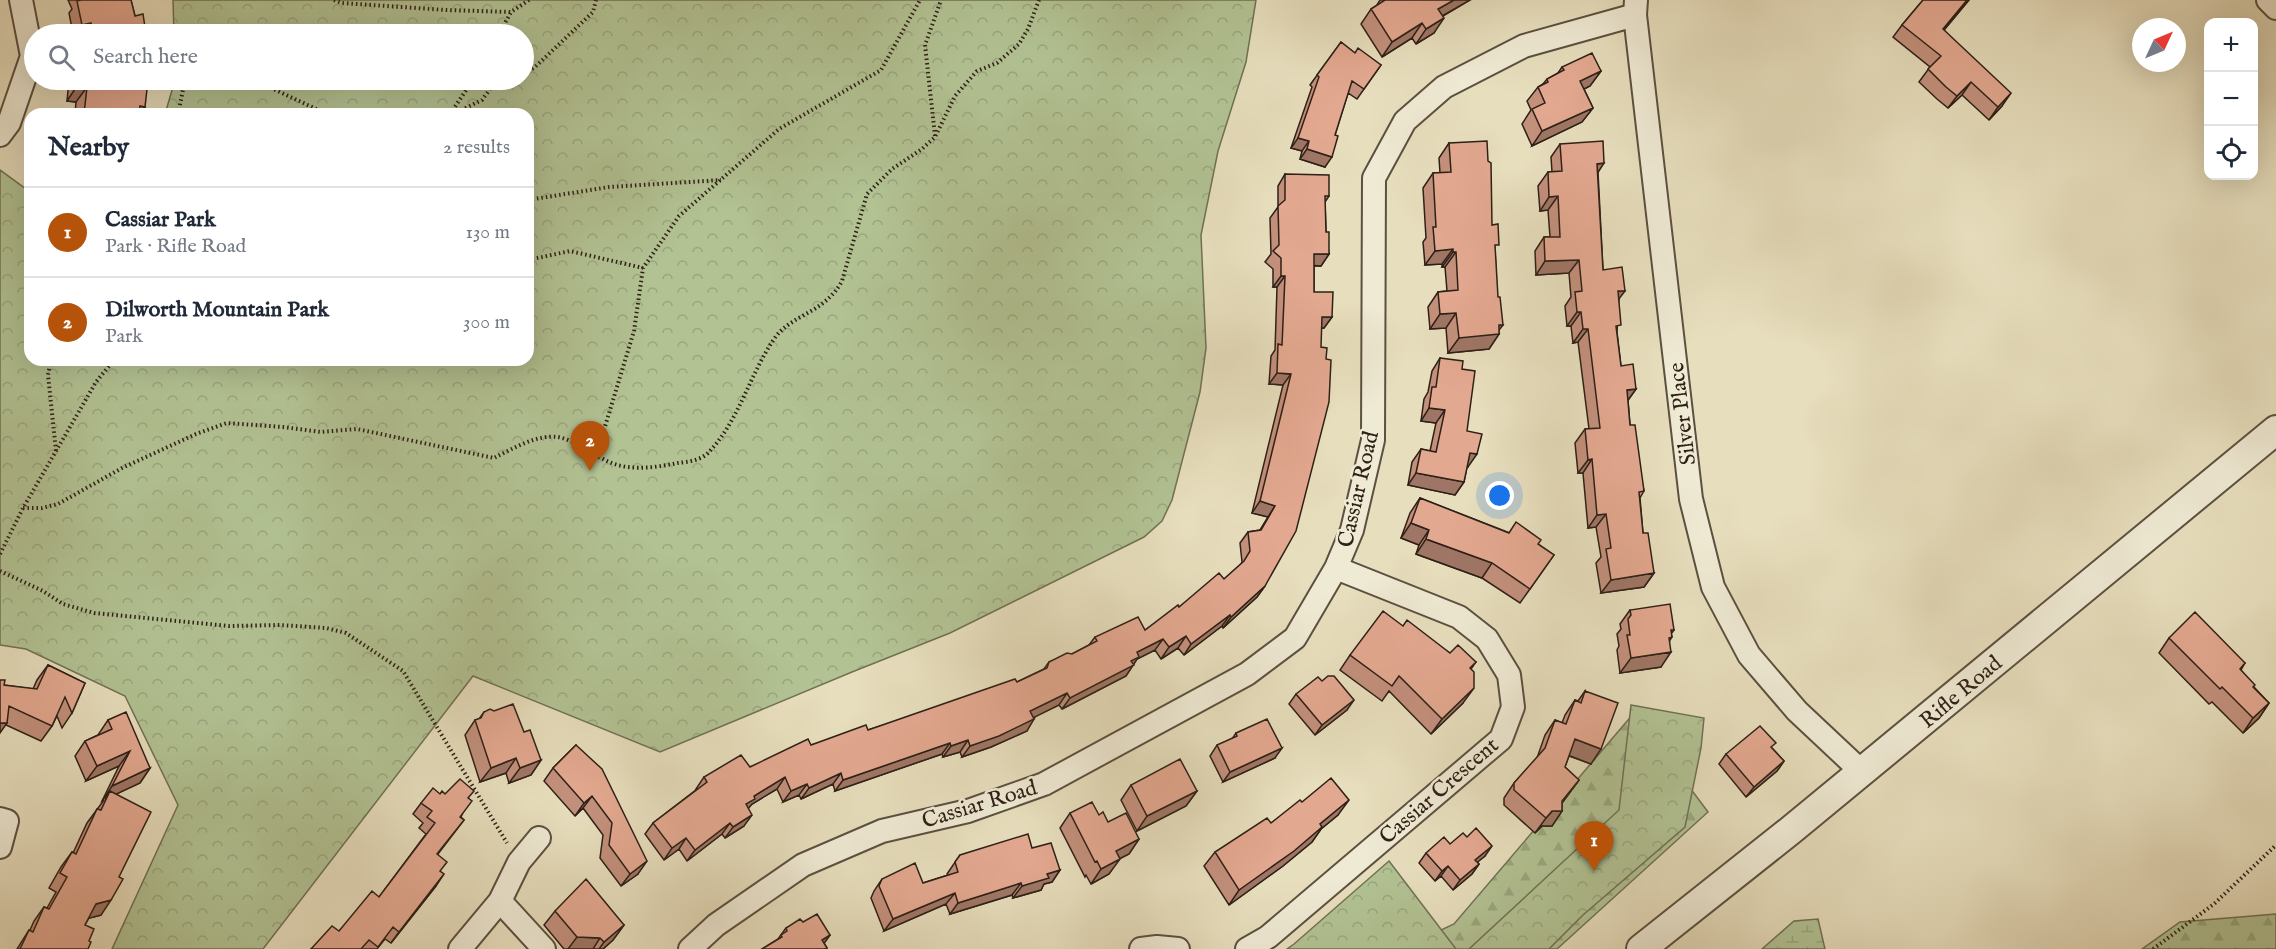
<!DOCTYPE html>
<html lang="en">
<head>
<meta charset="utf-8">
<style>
	body { margin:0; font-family:"IM FELL English",serif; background:#f6f6f7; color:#1f2937 }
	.controls { position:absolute; right:18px; top:18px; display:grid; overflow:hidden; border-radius:12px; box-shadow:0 6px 24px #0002 }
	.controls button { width:54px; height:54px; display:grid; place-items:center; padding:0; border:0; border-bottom:2px solid #e0e1e3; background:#fff; color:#1f2937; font:30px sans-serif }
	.compass { position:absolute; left:2132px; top:18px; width:54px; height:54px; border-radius:50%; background:#fff; box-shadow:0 6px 24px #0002; rotate:46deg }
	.you { position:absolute; left:1500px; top:496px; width:21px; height:21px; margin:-15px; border:4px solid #fff; border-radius:50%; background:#1a73e8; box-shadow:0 0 0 9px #1a73e833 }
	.badge { display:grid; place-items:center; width:39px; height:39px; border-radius:50%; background:#b45309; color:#fff; font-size:20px; font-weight:700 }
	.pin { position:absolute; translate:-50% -50px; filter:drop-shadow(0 2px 3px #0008) }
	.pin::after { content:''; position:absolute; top:32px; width:21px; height:18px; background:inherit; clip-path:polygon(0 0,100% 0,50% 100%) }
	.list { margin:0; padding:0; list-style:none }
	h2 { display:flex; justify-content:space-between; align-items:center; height:78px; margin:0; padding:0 24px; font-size:26px }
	h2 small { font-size:20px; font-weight:400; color:#747a83 }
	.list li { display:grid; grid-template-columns:39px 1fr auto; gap:18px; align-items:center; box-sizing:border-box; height:90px; padding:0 24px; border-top:2px solid #e0e1e3 }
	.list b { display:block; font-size:22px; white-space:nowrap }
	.list p { margin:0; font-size:20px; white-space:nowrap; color:#747a83 }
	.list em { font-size:20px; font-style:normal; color:#747a83 }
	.icon { flex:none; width:33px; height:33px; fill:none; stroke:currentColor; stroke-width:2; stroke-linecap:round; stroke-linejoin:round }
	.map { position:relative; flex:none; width:2276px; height:949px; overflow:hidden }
	.search { position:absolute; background:#fff; box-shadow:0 6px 24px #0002; left:24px; top:24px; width:510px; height:66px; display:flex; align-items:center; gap:15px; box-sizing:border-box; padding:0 21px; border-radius:33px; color:#747a83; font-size:22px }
	.panel { position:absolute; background:#fff; box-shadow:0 6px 24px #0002; left:24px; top:108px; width:510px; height:258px; border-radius:18px }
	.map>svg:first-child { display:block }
	.forest { fill:url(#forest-firs); stroke:#707155; stroke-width:1.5 }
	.wetland { fill:url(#wetland-marsh); stroke:#707155; stroke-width:1.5 }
	.park { fill:url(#park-crowns); stroke:#707155; stroke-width:1.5 }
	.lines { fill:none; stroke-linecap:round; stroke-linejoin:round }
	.minor-casing { stroke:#5c5040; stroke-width:26 }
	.tertiary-casing { stroke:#5c5040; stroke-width:32 }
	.path { stroke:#2e2017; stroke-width:4; stroke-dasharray:1.5 3; stroke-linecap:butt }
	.minor { stroke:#efead4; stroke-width:22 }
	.tertiary { stroke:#efead4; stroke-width:28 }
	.wall { fill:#c3907c; stroke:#2e2017; stroke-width:1.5 }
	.shaded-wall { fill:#9f7665; stroke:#2e2017; stroke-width:1.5 }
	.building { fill:#e3a890; stroke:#2e2017; stroke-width:1.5 }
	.labels { text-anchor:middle; stroke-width:5; stroke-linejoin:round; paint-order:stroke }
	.street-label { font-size:22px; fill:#2e2017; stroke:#efead4 }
</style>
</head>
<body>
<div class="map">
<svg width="2276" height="949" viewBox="0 0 2276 949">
	<defs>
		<pattern id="forest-firs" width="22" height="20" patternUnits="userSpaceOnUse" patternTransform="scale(1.5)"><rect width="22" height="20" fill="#b2c293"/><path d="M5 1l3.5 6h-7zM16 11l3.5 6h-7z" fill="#99a67e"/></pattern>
		<pattern id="wetland-marsh" width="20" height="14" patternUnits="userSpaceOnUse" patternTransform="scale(1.5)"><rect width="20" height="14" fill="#b2c293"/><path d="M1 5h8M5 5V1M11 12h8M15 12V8" fill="none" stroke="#99a67e"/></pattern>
		<pattern id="park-crowns" width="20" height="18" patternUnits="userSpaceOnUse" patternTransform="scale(1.5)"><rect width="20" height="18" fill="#b2c293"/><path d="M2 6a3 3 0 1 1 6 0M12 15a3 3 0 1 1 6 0" fill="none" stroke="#99a67e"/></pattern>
	</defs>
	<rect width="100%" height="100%" fill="#e7debd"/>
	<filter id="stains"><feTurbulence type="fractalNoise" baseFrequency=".00333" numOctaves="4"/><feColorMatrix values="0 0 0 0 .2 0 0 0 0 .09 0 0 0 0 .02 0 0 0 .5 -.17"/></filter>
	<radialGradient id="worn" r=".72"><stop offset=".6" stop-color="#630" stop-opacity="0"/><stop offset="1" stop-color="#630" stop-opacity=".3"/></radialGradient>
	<path class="forest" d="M 1634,713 L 1708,812 L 1557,949 L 1401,949 L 1454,924 Z
		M 2276,914 L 2276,949 L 2142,949 L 2180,922 Z"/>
	<path class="wetland" d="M 1818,919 L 1825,949 L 1762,949 L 1794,921 Z"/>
	<path class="park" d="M 173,0 L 1256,0 L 1246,62 L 1218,151 L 1201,235 L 1206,348 L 1200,392 L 1172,500 L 1162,521 L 1144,537 L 950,633 L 852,672 L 660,752 L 473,676 L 263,949 L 112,949 L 178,805 L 125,696 L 26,649 L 0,645 L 0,170 L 30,192 L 30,360 L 528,360 L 528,114 L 165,114 L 175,80 L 524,80 L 524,34 L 174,34 Z
		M 1631,705 L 1704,718 L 1701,748 L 1685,827 L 1583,915 L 1549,949 L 1469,949 L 1619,810 Z
		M 1389,861 L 1456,949 L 1287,949 L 1294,944 Z"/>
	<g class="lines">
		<g class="minor-casing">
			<path id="minor" d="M 1636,0 L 1635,15 L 1691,499 L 1713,587 L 1749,655 L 1797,711 L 1862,772
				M 2268,0 L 2276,8
				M 0,135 L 9,123 L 32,56 L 21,0
				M 0,819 L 7,821 L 0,847
				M 500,901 L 519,862 L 539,838
				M 460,949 L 500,901 L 544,949
				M 690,949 L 716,925 L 803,865 L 882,831 L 968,811 L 1044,784 L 1247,674 L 1295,638 L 1336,568 L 1352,530 L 1373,440 L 1374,178 L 1405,121 L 1444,87 L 1524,46 L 1635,15
				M 1141,949 L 1157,947 L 1178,949
				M 1247,949 L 1268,937 L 1501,739 L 1513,707 L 1509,675 L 1487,639 L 1459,617 L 1336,568"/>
		</g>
		<g class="tertiary-casing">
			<path id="tertiary" d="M 1641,949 L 1791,830 L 2276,430"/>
		</g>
		<path class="path" d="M 334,0 L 342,3 L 446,10 L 511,12 L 529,0
			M 499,34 L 511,12
			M 524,73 L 534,68 L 593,12 L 596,0
			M 254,80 L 327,114
			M 178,114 L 185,80
			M 450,114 L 473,80
			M 453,114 L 482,100 L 490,89 L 509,80
			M 935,136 L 925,45 L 941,0
			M 528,200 L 609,187 L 721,180
			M 528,260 L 570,251 L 643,268
			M 51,360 L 48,375 L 56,451
			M 596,456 L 634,331 L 643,268 L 679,216 L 779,129 L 881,70 L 920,0
			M 23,508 L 42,508 L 58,504 L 122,468 L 196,434 L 227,423 L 283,427 L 321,432 L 357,429 L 494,458 C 512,449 537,434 558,437 C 574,440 589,452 603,459 C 626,472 653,468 678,463 C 688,462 701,460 708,453 C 739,421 749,376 774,339 C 791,314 824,314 842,281 L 867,194 L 892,169 L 922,149 L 935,137 L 955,96 L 977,71 L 997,63 L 1019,44 L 1028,29 L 1039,0
			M 0,554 L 23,508 L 96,382 L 114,360
			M 0,571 L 43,591 L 63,604 L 94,613 L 229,626 L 280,625 L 326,628 L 346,633 L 403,671 L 507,843
			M 2153,949 L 2214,904 L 2276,845"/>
		<use href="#minor" class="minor"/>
		<use href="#tertiary" class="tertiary"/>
	</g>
	<path class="wall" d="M 68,0 L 131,0 L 135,16 L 146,34 L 73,34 L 69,13 L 72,9 Z
		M 1380,0 L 1470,0 L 1443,16 L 1434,33 L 1416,44 L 1412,38 L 1382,57 L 1361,24 L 1371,9 L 1377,5 Z
		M 1923,0 L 1969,0 L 1944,30 L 2002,106 L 1989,120 L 1962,95 L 1948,108 L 1937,99 L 1919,82 L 1930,67 L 1893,37 L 1902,25 Z
		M 1341,42 L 1355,53 L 1381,65 L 1357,99 L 1348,93 L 1325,167 L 1300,159 L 1302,151 L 1291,148 L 1312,87 L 1310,85 Z
		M 1562,67 L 1601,71 L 1590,86 L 1584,89 L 1593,108 L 1582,122 L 1532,146 L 1522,124 L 1531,110 L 1527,101 L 1538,87 L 1543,84 L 1547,79 L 1558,73 Z
		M 69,80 L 148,80 L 140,114 L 75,114 L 76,102 L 67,101 Z
		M 1449,143 L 1492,225 L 1495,250 L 1499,334 L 1489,349 L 1448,353 L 1446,328 L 1430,329 L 1428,307 L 1438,292 L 1447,291 L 1445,267 L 1442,267 L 1442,264 L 1425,265 L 1423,242 L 1426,238 L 1423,188 L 1433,173 L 1440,173 L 1439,158 Z
		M 1560,144 L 1598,172 L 1603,270 L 1619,299 L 1617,332 L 1621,366 L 1636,389 L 1628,400 L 1630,425 L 1644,491 L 1640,498 L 1643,533 L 1654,573 L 1644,587 L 1601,593 L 1596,563 L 1601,557 L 1596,527 L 1588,528 L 1583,473 L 1578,473 L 1575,443 L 1585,429 L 1589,429 L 1578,342 L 1573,343 L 1571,326 L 1567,326 L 1565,306 L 1571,297 L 1569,273 L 1536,275 L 1535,251 L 1544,237 L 1550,237 L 1548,210 L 1540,211 L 1538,186 L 1548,172 L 1552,172 L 1551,157 Z
		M 30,169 L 30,180 L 25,176 Z
		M 1285,174 L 1329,196 L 1325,202 L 1326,232 L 1329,254 L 1321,266 L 1314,266 L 1314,292 L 1332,317 L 1324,328 L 1321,328 L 1265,586 L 1257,597 L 1223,628 L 1222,626 L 1184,655 L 1178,648 L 1161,659 L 1155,650 L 1137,659 L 1126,676 L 1062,709 L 1059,705 L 1033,717 L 1027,731 L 991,747 L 962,757 L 960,752 L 943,757 L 942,754 L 835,791 L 833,784 L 801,799 L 799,795 L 783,802 L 777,789 L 752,804 L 748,808 L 744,826 L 725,838 L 722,834 L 687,861 L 679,849 L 664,860 L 645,834 L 653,823 L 697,789 L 696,789 L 704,777 L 750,767 L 811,745 L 868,730 L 1017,682 L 1044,669 L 1049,662 L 1072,654 L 1089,645 L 1095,637 L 1145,630 L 1179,607 L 1224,579 L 1241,564 L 1242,562 L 1240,543 L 1248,532 L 1260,530 L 1268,517 L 1252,513 L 1283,385 L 1269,384 L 1271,356 L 1275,350 L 1277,287 L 1273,287 L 1273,269 L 1265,262 L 1271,254 L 1270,218 L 1278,207 L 1278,186 Z
		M 1440,358 L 1462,369 L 1468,467 L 1467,467 L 1464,482 L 1455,495 L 1408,485 L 1412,462 L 1421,449 L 1430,451 L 1436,423 L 1421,421 L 1424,399 L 1428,392 L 1432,371 Z
		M 1420,498 L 1538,544 L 1554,555 L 1520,603 L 1482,578 L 1416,554 L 1419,545 L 1401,538 L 1410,513 Z
		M 1630,610 L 1674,630 L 1671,634 L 1672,637 L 1670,640 L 1661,667 L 1620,673 L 1617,650 L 1619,646 L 1617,634 L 1621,629 L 1620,624 Z
		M 1403,626 L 1450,653 L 1476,662 L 1471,669 L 1463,703 L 1431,734 L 1389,691 L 1382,701 L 1340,670 L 1350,655 Z
		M 2169,638 L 2245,663 L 2241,670 L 2254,687 L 2269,703 L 2259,718 L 2243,733 L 2212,702 L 2209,704 L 2159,653 Z
		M 48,665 L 85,683 L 72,713 L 62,728 L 57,716 L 52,726 L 41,741 L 6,725 L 4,685 L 33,689 L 37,680 Z
		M 1322,681 L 1347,710 L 1315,735 L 1289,704 L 1296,694 Z
		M 1585,691 L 1591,764 L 1569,756 L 1565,767 L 1579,780 L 1562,803 L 1562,811 L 1552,826 L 1542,826 L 1535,833 L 1504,805 L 1504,798 L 1514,783 L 1537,758 L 1545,735 L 1555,720 L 1562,723 L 1565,715 L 1575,700 L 1578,701 Z
		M 484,712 L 524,732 L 541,760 L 531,775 L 509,783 L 506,773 L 480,782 L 465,735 L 475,720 L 479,719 Z
		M 108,720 L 150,768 L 140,783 L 116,794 L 119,877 L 101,915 L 89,918 L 85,925 L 89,941 L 88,949 L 17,949 L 29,930 L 30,930 L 34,921 L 44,907 L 47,908 L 56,892 L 49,888 L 61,867 L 72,852 L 73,853 L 87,823 L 104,800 L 102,801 L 119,766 L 86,781 L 75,756 L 85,741 L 98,735 Z
		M 1236,733 L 1275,758 L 1223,782 L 1210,756 L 1217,745 L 1232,739 Z
		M 576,745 L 638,874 L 621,886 L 600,858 L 603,835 L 583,808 L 575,816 L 544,781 L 553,768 Z
		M 1772,748 L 1784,761 L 1777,771 L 1746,797 L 1719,764 L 1726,754 Z
		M 1131,785 L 1197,791 L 1186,806 L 1137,831 L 1121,800 Z
		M 440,794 L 445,794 L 469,799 L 461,817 L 464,820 L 438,854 L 440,872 L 436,886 L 391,943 L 385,939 L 377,949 L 311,949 L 339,931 L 379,897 L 426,834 L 419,828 L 423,823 L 413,814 L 421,803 Z
		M 1302,802 L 1338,815 L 1321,829 L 1312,842 L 1283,866 L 1229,905 L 1204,866 L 1215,852 L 1271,823 Z
		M 1070,813 L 1099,815 L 1108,822 L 1139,839 L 1129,854 L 1119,859 L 1109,874 L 1091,884 L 1086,875 L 1085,877 L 1060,828 Z
		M 1450,844 L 1485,856 L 1477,862 L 1479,864 L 1472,874 L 1453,890 L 1441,876 L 1435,881 L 1419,863 L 1426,853 Z
		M 1032,848 L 1060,870 L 1052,882 L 1044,884 L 1041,890 L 1013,898 L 1012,895 L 950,914 L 946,904 L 884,931 L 871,898 L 874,891 L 882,879 L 923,883 L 948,875 L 947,874 L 960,855 Z
		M 555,911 L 624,925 L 613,940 L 603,949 L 564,949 L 544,925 Z
		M 803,922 L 830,935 L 824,943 L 827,948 L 826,949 L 762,949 L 778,939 L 786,928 Z"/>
	<path class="shaded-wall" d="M 1454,0 L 1470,0 L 1428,24 L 1438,9 Z
		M 1967,0 L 1969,0 L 1934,42 L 1943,29 Z
		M 1444,18 L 1434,33 L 1416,44 L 1426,29 Z
		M 91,23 L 83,34 L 75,34 L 82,25 Z
		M 1422,23 L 1412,38 L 1382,57 L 1392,42 Z
		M 1601,71 L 1590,86 L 1570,96 L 1580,81 Z
		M 1971,82 L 1962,95 L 1948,108 L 1957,96 Z
		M 77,86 L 87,87 L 76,102 L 67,101 Z
		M 2011,93 L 2002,106 L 1989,120 L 1998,107 Z
		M 140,106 L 145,107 L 140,114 L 134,114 Z
		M 1593,108 L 1582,122 L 1532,146 L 1542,131 Z
		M 1298,138 L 1309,141 L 1302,151 L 1291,148 Z
		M 1307,149 L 1332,157 L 1325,167 L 1300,159 Z
		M 1604,163 L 1595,177 L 1597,164 Z
		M 1558,196 L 1548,210 L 1540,211 L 1549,197 Z
		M 1453,249 L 1442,264 L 1425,265 L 1435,251 Z
		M 1453,252 L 1456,252 L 1445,267 L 1442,267 Z
		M 1314,254 L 1329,254 L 1321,266 L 1306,265 Z
		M 1579,260 L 1569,273 L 1536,275 L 1545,261 Z
		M 1281,276 L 1285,276 L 1277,287 L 1273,287 Z
		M 1618,291 L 1625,291 L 1615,304 Z
		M 1577,312 L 1581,312 L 1571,326 L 1567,326 Z
		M 1456,313 L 1446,328 L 1430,329 L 1440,314 Z
		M 1322,317 L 1332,317 L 1324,328 L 1314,328 Z
		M 1499,325 L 1503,325 L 1496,334 L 1499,334 L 1489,349 L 1448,353 L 1459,338 Z
		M 1583,329 L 1588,329 L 1578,342 L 1573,343 Z
		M 1277,373 L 1291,374 L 1283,385 L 1269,384 Z
		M 1636,389 L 1626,403 L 1627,390 Z
		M 1429,408 L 1445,410 L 1436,423 L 1421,421 Z
		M 1470,453 L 1477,454 L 1468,467 L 1461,465 Z
		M 1592,459 L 1583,473 L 1578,473 L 1588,460 Z
		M 1416,473 L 1464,482 L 1455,495 L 1408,485 Z
		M 1260,501 L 1275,506 L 1268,517 L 1252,513 Z
		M 1606,514 L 1596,527 L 1588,528 L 1597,515 Z
		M 1411,523 L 1429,530 L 1419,545 L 1401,538 Z
		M 1426,539 L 1492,563 L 1482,578 L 1416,554 Z
		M 1654,573 L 1644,587 L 1601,593 L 1611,580 Z
		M 1265,586 L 1257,597 L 1223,628 L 1231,617 Z
		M 1230,615 L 1222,626 L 1184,655 L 1191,644 Z
		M 1186,636 L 1178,648 L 1161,659 L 1169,647 Z
		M 1163,639 L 1155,650 L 1137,659 L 1126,676 L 1062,709 L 1070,698 L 1137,652 Z
		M 1671,652 L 1661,667 L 1620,673 L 1631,658 Z
		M 1474,688 L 1463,703 L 1431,734 L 1442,719 Z
		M 1067,693 L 1059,705 L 1023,723 L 1030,711 Z
		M 1354,700 L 1347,710 L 1315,735 L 1322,725 Z
		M 2269,703 L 2259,718 L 2243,733 L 2253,718 Z
		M 1034,719 L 1027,731 L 991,747 L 962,757 L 970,746 Z
		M 0,723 L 7,723 L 0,733 Z
		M 1575,739 L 1601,749 L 1591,764 L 1565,754 Z
		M 968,740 L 960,752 L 943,757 L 951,746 Z
		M 950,743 L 942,754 L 835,791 L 843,780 Z
		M 1282,748 L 1275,758 L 1223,782 L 1230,772 Z
		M 130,751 L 119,766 L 86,781 L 97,766 Z
		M 516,758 L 506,773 L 480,782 L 491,768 Z
		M 541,760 L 531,775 L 509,783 L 520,768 Z
		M 1784,761 L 1777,771 L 1746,797 L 1754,787 Z
		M 150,768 L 140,783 L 106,799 L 110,791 L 102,801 L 112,786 Z
		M 841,773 L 833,784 L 801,799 L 809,788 Z
		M 785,777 L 777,789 L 752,804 L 747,810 L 746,804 L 754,796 Z
		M 1579,780 L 1556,811 L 1562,811 L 1552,826 L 1542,826 L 1535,833 L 1546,818 L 1562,801 Z
		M 807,784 L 799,795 L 783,802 L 791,791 Z
		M 1197,791 L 1186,806 L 1137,831 L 1147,816 Z
		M 592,796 L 583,808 L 575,816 L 584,803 Z
		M 1349,800 L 1338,815 L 1321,829 L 1312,842 L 1283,866 L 1229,905 L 1239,890 Z
		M 752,815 L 744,826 L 725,838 L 733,827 Z
		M 730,823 L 722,834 L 687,861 L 695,850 Z
		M 686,838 L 679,849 L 664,860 L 672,848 Z
		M 1139,839 L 1129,854 L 1105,866 L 1116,851 Z
		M 1492,846 L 1485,856 L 1468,870 L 1475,860 Z
		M 1120,859 L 1109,874 L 1091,884 L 1101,869 Z
		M 647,861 L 638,874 L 621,886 L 630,874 Z
		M 1479,864 L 1472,874 L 1453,890 L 1460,880 Z
		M 1448,866 L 1441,876 L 1435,881 L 1442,871 Z
		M 1060,870 L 1052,882 L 1044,884 L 1041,890 L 1013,898 L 1022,886 L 1047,874 Z
		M 444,874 L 436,886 L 391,943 L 399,932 Z
		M 1021,883 L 1012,895 L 950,914 L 958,903 Z
		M 955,893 L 946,904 L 884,931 L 893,919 Z
		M 111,900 L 101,915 L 86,919 L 96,904 Z
		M 624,925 L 613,940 L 603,949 L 599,949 L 604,942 Z
		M 830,935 L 820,949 L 822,940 Z
		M 577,937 L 600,938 L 593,949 L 568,949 Z"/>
	<path class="building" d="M 81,0 L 131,0 L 135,16 L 143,14 L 146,34 L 93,34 L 91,23 L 82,25 L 77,1 Z
		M 1385,0 L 1454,0 L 1438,9 L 1444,18 L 1426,29 L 1422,23 L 1392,42 L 1371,9 Z
		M 1923,0 L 1967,0 L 1943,29 L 2011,93 L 1998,107 L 1971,82 L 1957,96 L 1946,87 L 1928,69 L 1941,56 L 1902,25 Z
		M 1341,42 L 1355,53 L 1358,48 L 1381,65 L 1364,89 L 1352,81 L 1335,135 L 1338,136 L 1332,157 L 1307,149 L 1309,141 L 1298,138 L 1319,77 L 1317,75 Z
		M 1592,53 L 1601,71 L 1580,81 L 1593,108 L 1542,131 L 1532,109 L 1545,103 L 1538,87 L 1548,82 L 1547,79 L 1564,70 L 1562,67 Z
		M 78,80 L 148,80 L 145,107 L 140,106 L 139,114 L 84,114 L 87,87 L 77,86 Z
		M 1487,141 L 1488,161 L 1491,163 L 1492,225 L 1498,224 L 1499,245 L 1495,245 L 1498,297 L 1500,297 L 1503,325 L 1499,325 L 1499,334 L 1459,338 L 1456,313 L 1440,314 L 1438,292 L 1458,290 L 1456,252 L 1453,252 L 1453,249 L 1435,251 L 1433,227 L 1436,227 L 1433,173 L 1451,172 L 1449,143 Z
		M 1603,141 L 1604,163 L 1597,164 L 1603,270 L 1622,267 L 1625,291 L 1618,291 L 1621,325 L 1616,326 L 1621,366 L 1633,364 L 1636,389 L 1627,390 L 1630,425 L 1635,425 L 1644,491 L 1639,492 L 1643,533 L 1648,533 L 1654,573 L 1611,580 L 1606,549 L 1611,548 L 1606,514 L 1597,515 L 1592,459 L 1588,460 L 1585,429 L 1600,428 L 1588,329 L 1583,329 L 1581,312 L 1577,312 L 1575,292 L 1582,291 L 1579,260 L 1545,261 L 1544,237 L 1560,237 L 1558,196 L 1549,197 L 1548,172 L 1562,171 L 1560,144 Z
		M 1285,174 L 1329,175 L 1329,196 L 1325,196 L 1326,232 L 1329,232 L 1329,254 L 1314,254 L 1314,292 L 1333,292 L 1332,317 L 1322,317 L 1321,347 L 1327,348 L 1326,359 L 1331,360 L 1329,402 L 1296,531 L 1265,586 L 1231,617 L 1230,615 L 1191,644 L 1186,636 L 1169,647 L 1163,639 L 1137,652 L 1139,657 L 1131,661 L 1134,665 L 1070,698 L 1067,693 L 1030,711 L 1034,719 L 999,736 L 970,746 L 968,740 L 951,746 L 950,743 L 843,780 L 841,773 L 809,788 L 807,784 L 791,791 L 785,777 L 754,796 L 755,799 L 746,804 L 752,815 L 733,827 L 730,823 L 695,850 L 686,838 L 672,848 L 653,823 L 707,782 L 704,777 L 741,755 L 750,767 L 808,739 L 811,745 L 866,725 L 868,730 L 1015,679 L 1017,682 L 1047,668 L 1049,662 L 1067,653 L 1072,654 L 1097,641 L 1095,637 L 1138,617 L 1145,630 L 1178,605 L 1179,607 L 1219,573 L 1224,579 L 1244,561 L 1250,551 L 1248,532 L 1261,530 L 1275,506 L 1260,501 L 1291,374 L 1277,373 L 1278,344 L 1282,345 L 1285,276 L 1281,276 L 1281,258 L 1273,251 L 1279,245 L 1278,206 L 1285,200 Z
		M 1440,358 L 1463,361 L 1462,369 L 1475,371 L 1467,431 L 1482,434 L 1477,454 L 1470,453 L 1464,482 L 1416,473 L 1421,449 L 1436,452 L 1445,410 L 1429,408 L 1432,387 L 1436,387 Z
		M 1420,498 L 1509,533 L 1516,522 L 1541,540 L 1538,544 L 1554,555 L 1530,589 L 1492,563 L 1426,539 L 1429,530 L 1411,523 Z
		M 1670,604 L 1674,630 L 1671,630 L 1672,637 L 1669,638 L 1671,652 L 1631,658 L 1627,635 L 1630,635 L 1628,619 L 1631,615 L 1630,610 Z
		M 1383,611 L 1403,626 L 1407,620 L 1450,653 L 1458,645 L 1476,662 L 1470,668 L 1474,672 L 1474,688 L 1442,719 L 1399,676 L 1392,686 L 1350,655 Z
		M 2195,612 L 2245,663 L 2240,669 L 2255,685 L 2253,687 L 2269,703 L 2253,718 L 2222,687 L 2220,689 L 2169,638 Z
		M 48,665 L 85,683 L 72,713 L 65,697 L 52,726 L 9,706 L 7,723 L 0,723 L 0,680 L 5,680 L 4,685 L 37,689 Z
		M 1328,676 L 1334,676 L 1354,700 L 1322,725 L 1296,694 L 1318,677 L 1322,681 Z
		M 1585,691 L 1618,703 L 1601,749 L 1575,739 L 1565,767 L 1579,780 L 1562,801 L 1562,811 L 1552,811 L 1546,818 L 1514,790 L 1514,783 L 1545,748 L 1555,720 L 1566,724 L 1575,700 L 1581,703 Z
		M 513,704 L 524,732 L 530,730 L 541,760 L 520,768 L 516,758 L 491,768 L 475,720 L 481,718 L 484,712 L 490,709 L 494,711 Z
		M 126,712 L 150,768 L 112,786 L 130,751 L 97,766 L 85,741 L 112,729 L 108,720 Z
		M 1267,719 L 1282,748 L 1230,772 L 1217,745 L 1237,736 L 1236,733 Z
		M 1760,726 L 1776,743 L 1771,747 L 1784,761 L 1754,787 L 1726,754 Z
		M 576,745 L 602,769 L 647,861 L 630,874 L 609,845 L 612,823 L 592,796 L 584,803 L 553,768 Z
		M 1180,759 L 1197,791 L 1147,816 L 1131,785 Z
		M 1331,778 L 1349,800 L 1320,824 L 1322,827 L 1294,851 L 1239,890 L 1215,852 L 1267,818 L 1271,823 L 1300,800 L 1302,802 Z
		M 460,779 L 474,791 L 468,798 L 472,801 L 460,817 L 464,820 L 437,854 L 447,862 L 440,871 L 444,874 L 399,932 L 393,927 L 378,947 L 369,940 L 361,949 L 311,949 L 332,926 L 339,931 L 372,891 L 379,897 L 435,823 L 427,817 L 432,811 L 421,803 L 433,788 L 440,794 L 442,791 L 445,794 Z
		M 110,791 L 151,812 L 119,877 L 123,879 L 111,900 L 96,904 L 85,925 L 94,929 L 89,941 L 91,942 L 88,949 L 20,949 L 29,930 L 33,932 L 44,907 L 49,909 L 67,877 L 60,873 L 72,852 L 76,854 L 97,809 L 101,810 Z
		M 1092,802 L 1099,815 L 1103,812 L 1108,822 L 1126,813 L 1139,839 L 1116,851 L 1120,859 L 1101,869 L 1097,861 L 1095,862 L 1070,813 Z
		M 1476,828 L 1492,846 L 1475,860 L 1479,864 L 1460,880 L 1448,866 L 1442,871 L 1426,853 L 1444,837 L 1450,844 L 1463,833 L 1467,837 Z
		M 1028,834 L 1032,848 L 1051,843 L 1060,870 L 1047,874 L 1049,878 L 1022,886 L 1021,883 L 958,903 L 955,893 L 893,919 L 879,886 L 882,879 L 915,863 L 923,883 L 958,872 L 955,862 L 960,855 Z
		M 586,879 L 624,925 L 604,942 L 600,938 L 577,937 L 555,911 Z
		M 817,914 L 830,935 L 822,940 L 827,948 L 824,949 L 762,949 L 782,937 L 781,935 L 787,931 L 786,928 L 800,919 L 803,922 Z"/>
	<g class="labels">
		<g class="street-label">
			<text transform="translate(1681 414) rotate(-97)" y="8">Silver Place</text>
			<text transform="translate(1357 489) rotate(-77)" y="8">Cassiar Road</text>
			<text transform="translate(1960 691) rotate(-40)" y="8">Rifle Road</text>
			<text transform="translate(1438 790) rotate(-41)" y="8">Cassiar Crescent</text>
			<text transform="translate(979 803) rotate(-17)" y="8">Cassiar Road</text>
		</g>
	</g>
	<rect width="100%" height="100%" filter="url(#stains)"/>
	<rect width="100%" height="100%" fill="url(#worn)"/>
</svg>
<div class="controls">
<button>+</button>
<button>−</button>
<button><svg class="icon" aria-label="locate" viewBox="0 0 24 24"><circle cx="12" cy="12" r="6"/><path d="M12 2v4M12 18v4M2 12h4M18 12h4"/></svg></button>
</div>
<svg class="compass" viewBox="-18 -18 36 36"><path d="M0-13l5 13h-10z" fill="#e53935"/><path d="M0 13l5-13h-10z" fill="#747a83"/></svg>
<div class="you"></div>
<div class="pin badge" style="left:1594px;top:871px">1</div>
<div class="pin badge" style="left:590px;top:471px">2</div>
<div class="search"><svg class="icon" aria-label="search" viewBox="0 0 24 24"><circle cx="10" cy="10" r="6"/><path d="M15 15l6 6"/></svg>Search here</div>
<section class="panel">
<h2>Nearby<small>2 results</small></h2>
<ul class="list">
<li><span class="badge">1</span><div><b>Cassiar Park</b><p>Park · Rifle Road</p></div><em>130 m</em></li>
<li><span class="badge">2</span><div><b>Dilworth Mountain Park</b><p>Park</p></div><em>300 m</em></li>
</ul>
</section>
</div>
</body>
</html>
